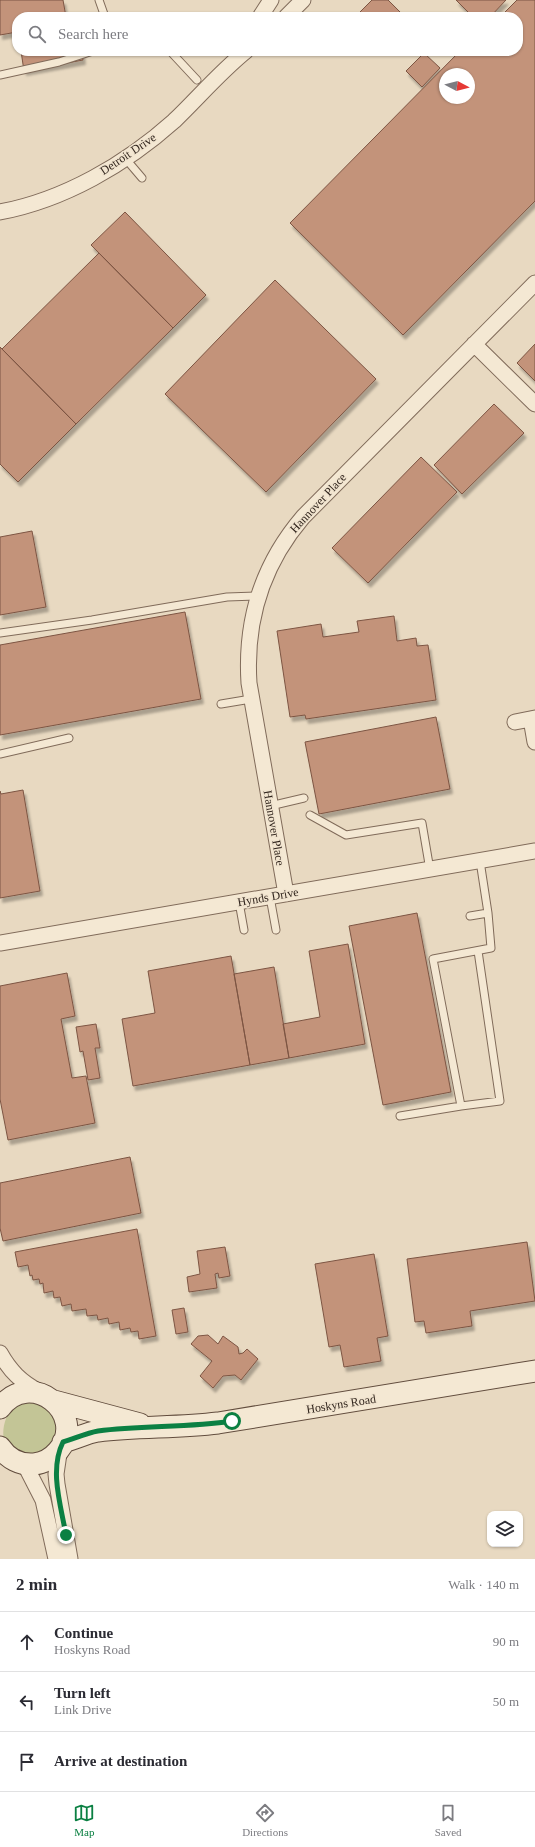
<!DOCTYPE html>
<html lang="en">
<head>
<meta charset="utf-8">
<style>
	body { margin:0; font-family:Georgia,serif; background:#f7f7f7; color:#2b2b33 }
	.controls { position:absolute; right:12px; bottom:12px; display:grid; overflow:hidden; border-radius:8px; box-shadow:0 1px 3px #0004 }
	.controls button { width:36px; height:36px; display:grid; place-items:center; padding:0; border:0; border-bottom:1px solid #e1e1e2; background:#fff; color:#2b2b33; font:20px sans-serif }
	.compass { position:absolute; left:439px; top:68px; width:36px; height:36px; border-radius:50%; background:#fff; box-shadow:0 1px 3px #0004; rotate:97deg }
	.stop { position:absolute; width:12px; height:12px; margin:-9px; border:3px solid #0b8043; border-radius:50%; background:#fff }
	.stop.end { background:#0b8043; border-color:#fff; box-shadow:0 1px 4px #0008 }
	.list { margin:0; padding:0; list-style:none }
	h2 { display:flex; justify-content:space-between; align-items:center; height:52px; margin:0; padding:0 16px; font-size:17px }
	h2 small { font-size:13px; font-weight:400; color:#7c7c81 }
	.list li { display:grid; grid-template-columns:26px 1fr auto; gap:12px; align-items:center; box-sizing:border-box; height:60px; padding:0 16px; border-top:1px solid #e1e1e2 }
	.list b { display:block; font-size:15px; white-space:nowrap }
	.list p { margin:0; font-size:13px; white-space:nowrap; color:#7c7c81 }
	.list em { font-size:13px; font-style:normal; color:#7c7c81 }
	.icon { flex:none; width:22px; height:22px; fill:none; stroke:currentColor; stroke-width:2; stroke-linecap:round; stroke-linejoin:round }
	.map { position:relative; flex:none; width:535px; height:1559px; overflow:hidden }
	.search { position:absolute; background:#fff; box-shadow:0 1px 3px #0004; left:12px; right:12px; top:12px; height:44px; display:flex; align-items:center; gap:10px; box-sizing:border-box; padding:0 14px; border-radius:16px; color:#7c7c81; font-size:15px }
	.sheet { height:232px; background:#fff }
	nav { display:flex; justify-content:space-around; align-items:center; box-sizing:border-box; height:56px; border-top:1px solid #e1e1e2; background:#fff; font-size:11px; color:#7c7c81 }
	nav a { display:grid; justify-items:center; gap:2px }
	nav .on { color:#0b8043 }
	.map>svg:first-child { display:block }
	.green { fill:#c3c596 }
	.building { fill:#c3937a; stroke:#7d5543; fill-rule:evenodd; filter:url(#shadow) }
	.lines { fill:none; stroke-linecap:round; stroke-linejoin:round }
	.service-casing { stroke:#806b5a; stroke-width:9 }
	.minor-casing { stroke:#806b5a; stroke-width:17 }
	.secondary-casing { stroke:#624d3e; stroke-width:23 }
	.service { stroke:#f4e8d3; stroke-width:7 }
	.minor { stroke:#f4e8d3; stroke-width:15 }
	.secondary { stroke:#f4e8d3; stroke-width:21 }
	.route { stroke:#0b8043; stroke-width:5 }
	.labels { text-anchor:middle; stroke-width:3; stroke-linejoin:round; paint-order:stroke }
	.street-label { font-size:12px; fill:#31251d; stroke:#f1e4cf }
</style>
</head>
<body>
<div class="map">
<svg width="535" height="1559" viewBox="0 0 535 1559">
	<defs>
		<filter id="shadow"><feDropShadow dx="2.5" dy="4.5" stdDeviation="1" flood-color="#0004"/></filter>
	</defs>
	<rect width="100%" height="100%" fill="#e8d9c1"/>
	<path class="green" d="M 42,1401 L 60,1427 L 50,1451 L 25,1457 C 19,1453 10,1448 5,1443 C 0,1429 7,1412 16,1402 Z"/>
	<path class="building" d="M 0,0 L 63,0 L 66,17 L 17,17 L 17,32 L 0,35 Z
		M 372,0 L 388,0 L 405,17 L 355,17 Z
		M 456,0 L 506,0 L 490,17 L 473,17 Z
		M 517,0 L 535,0 L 535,201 L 403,335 L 290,223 L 460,51 L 518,51 L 518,17 L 494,17 L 498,13 L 501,16 ZM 445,74 L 469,74 L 469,98 L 445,98 Z
		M 21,51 L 82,51 L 83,60 L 24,71 Z
		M 424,53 L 440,68 L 422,87 L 406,71 Z
		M 125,212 L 206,295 L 173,328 L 91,245 Z
		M 99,253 L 173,328 L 76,424 L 2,349 Z
		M 275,280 L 376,379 L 266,492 L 165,394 Z
		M 535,344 L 535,381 L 517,363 Z
		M 0,347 L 76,424 L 18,482 L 0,464 Z
		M 494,404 L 524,433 L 462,494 L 434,465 Z
		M 421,457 L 457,492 L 368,583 L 332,548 Z
		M 32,531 L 46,607 L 0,615 L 0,537 Z
		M 185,612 L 201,699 L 0,735 L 0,645 Z
		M 394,616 L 397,641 L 416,638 L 417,646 L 428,645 L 436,700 L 306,719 L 305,715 L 290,717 L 277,631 L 321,624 L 323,637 L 359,632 L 357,621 Z
		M 436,717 L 450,789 L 319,814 L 305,742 Z
		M 23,790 L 40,891 L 0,898 L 0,791 L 1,794 Z
		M 417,913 L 451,1092 L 383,1105 L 349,926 Z
		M 348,944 L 365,1044 L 289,1058 L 283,1024 L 320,1017 L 309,951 Z
		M 231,956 L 250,1065 L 133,1086 L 122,1019 L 155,1013 L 148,971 Z
		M 274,967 L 289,1058 L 250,1065 L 234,974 Z
		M 67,973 L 75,1016 L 61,1019 L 72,1078 L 86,1076 L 95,1123 L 8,1140 L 0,1099 L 0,986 Z
		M 96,1024 L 100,1048 L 95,1048 L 100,1078 L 88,1080 L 83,1051 L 80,1052 L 76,1027 Z
		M 130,1157 L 141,1213 L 3,1241 L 0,1228 L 0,1183 Z
		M 137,1229 L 156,1336 L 139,1339 L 138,1331 L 131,1332 L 130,1328 L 120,1330 L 119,1322 L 109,1324 L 108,1318 L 98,1320 L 97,1315 L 87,1316 L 86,1309 L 72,1311 L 71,1304 L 62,1306 L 60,1297 L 54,1298 L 53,1291 L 44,1293 L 43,1283 L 40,1284 L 39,1279 L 33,1280 L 32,1275 L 30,1276 L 28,1265 L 18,1267 L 15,1252 Z
		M 527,1242 L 535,1301 L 470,1311 L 472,1326 L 426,1333 L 424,1321 L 415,1322 L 407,1259 Z
		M 225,1247 L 230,1276 L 219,1278 L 218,1273 L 215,1274 L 217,1288 L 189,1292 L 187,1277 L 200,1274 L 197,1251 Z
		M 374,1254 L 388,1336 L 377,1338 L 381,1361 L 344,1367 L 340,1345 L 329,1347 L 315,1264 Z
		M 184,1308 L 188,1332 L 176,1334 L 172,1310 Z
		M 208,1335 L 218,1344 L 223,1336 L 238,1347 L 239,1354 L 243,1353 L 247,1349 L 258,1359 L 241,1380 L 235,1375 L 223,1376 L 213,1388 L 200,1376 L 212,1361 L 191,1344 L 198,1336 Z"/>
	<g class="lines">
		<g class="service-casing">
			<path id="service" d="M 99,0 L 105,17
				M 170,51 L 197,80
				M 0,75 L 59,62 L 93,51
				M 125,158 L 142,178
				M 0,633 L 92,620 L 227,597 L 258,596
				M 221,704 L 251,699
				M 0,754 L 69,738
				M 270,806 L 304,798
				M 310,815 L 346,835 L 422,823 L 430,870
				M 270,897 L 276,930
				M 239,902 L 244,930
				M 470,916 L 488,913
				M 461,1106 L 500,1101 L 478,951
				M 400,1116 L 461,1106 L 433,959 L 491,948 L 488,913 L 480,861"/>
		</g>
		<g class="minor-casing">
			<path id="minor" d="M 260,17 L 271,0
				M 286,17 L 303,0
				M 0,212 C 64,200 126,164 174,121 C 198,98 220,72 246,51
				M 474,344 L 535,404
				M 531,719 L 535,742
				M 515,722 L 535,718
				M 286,894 L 249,683 C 245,621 262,565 303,517 L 535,283
				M 0,943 L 535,851
				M 0,1353 C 10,1371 21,1382 40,1392
				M 60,1447 L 56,1474 L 57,1484 L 70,1559
				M 24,1463 L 43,1500 L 56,1559"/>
		</g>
		<g class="secondary-casing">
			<path id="secondary" d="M 54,1401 L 140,1424
				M 0,1408 C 30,1367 89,1414 58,1451 C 52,1458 44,1463 34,1464 C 20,1465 8,1459 0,1447
				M 63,1442 C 75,1439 86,1433 98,1431 C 138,1426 178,1428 218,1423 L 535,1371"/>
		</g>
		<use href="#service" class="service"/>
		<use href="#minor" class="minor"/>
		<use href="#secondary" class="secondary"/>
	</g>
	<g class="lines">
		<path class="route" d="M 66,1535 C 61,1506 49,1470 63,1442 C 74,1439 86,1433 98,1431 C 143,1425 188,1428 232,1421"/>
	</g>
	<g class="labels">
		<g class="street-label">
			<text transform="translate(128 154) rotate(-34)" y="4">Detroit Drive</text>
			<text transform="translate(318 503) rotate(-47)" y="4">Hannover Place</text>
			<text transform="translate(274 828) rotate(80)" y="4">Hannover Place</text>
			<text transform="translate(268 897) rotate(-10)" y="4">Hynds Drive</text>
			<text transform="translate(341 1404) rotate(-9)" y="4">Hoskyns Road</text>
		</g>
	</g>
</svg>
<div class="controls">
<button><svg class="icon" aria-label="layers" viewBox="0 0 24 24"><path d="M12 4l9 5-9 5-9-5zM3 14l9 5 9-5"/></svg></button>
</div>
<svg class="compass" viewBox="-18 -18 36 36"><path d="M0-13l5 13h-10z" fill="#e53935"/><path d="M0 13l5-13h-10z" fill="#7c7c81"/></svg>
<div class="stop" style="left:232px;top:1421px"></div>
<div class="stop end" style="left:66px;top:1535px"></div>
<div class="search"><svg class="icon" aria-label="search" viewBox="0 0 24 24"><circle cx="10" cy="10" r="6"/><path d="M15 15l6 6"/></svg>Search here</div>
</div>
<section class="sheet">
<h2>2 min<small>Walk · 140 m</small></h2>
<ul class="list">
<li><svg class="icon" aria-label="ahead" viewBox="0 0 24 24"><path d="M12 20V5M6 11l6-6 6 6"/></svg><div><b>Continue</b><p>Hoskyns Road</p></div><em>90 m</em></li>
<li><svg class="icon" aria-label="left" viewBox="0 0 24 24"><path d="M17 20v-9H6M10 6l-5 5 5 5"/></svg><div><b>Turn left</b><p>Link Drive</p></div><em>50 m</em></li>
<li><svg class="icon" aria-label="arrive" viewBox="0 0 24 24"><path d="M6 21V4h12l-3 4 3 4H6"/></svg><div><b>Arrive at destination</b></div></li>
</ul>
</section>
<nav>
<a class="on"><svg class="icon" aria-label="map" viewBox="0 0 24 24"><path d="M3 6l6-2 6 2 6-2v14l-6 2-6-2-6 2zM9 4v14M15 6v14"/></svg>Map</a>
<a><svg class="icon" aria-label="directions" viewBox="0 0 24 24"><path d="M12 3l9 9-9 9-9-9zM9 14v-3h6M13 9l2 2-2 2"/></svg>Directions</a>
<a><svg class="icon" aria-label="saved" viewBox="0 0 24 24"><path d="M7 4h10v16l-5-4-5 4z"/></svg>Saved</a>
</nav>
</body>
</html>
